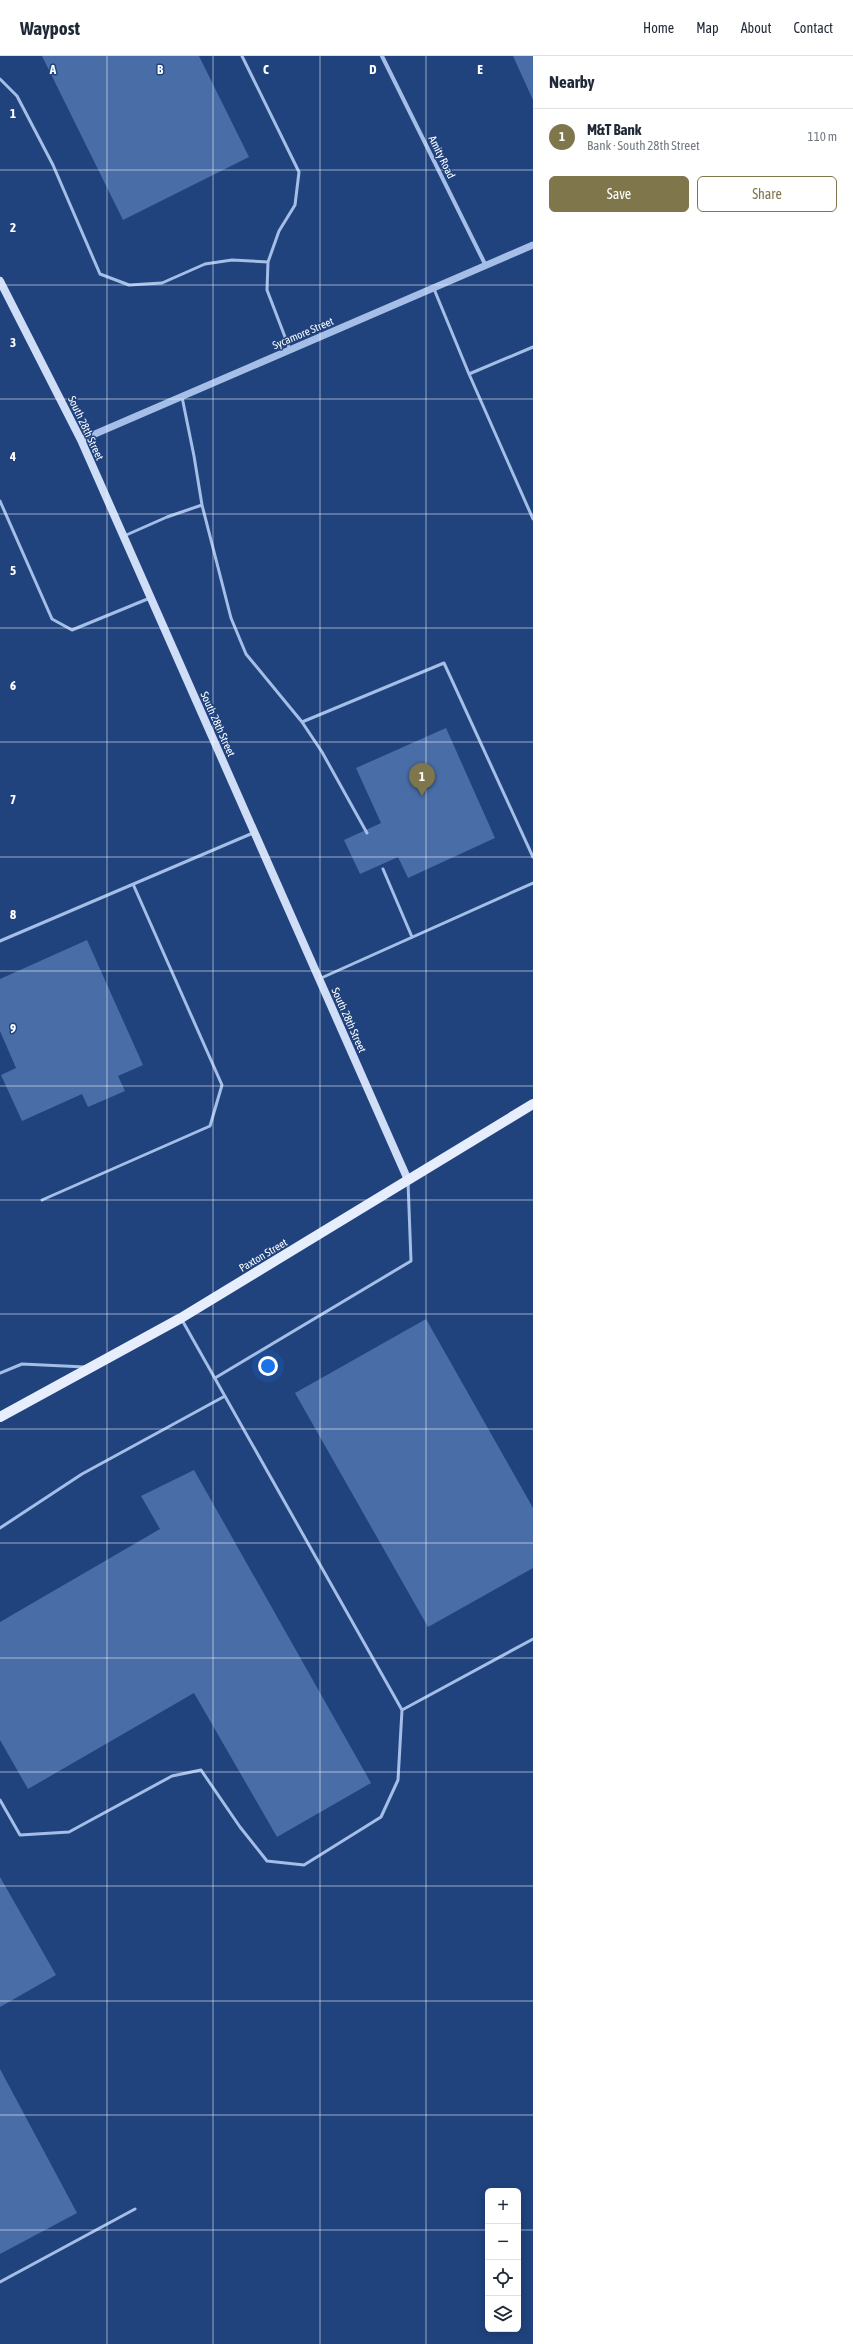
<!DOCTYPE html>
<html lang="en">
<head>
<meta charset="utf-8">
<style>
	body { margin:0; font-family:"Asap Condensed",sans-serif; background:#f6f6f7; color:#1f2937 }
	.controls { position:absolute; right:12px; bottom:12px; display:grid; overflow:hidden; border-radius:6px; box-shadow:0 2px 10px #0003 }
	.controls button { width:36px; height:36px; display:grid; place-items:center; padding:0; border:0; border-bottom:1px solid #e0e1e3; background:#fff; color:#1f2937; font:20px sans-serif }
	.you { position:absolute; left:268px; top:1310px; width:14px; height:14px; margin:-10px; border:3px solid #fff; border-radius:50%; background:#1a73e8; box-shadow:0 0 0 6px #1a73e833 }
	.badge { display:grid; place-items:center; width:26px; height:26px; border-radius:50%; background:#7f764c; color:#fff; font-size:13px; font-weight:700 }
	.pin { position:absolute; translate:-50% -33px; filter:drop-shadow(0 1px 2px #0008) }
	.pin::after { content:''; position:absolute; top:21px; width:14px; height:12px; background:inherit; clip-path:polygon(0 0,100% 0,50% 100%) }
	.list { margin:0; padding:0; list-style:none }
	h2 { display:flex; justify-content:space-between; align-items:center; height:52px; margin:0; padding:0 16px; font-size:17px }
	h2 small { font-size:13px; font-weight:400; color:#747a83 }
	.list li { display:grid; grid-template-columns:26px 1fr auto; gap:12px; align-items:center; box-sizing:border-box; height:56px; padding:0 16px; border-top:1px solid #e0e1e3 }
	.list b { display:block; font-size:15px; white-space:nowrap }
	.list p { margin:0; font-size:13px; white-space:nowrap; color:#747a83 }
	.list em { font-size:13px; font-style:normal; color:#747a83 }
	.actions { display:flex; gap:8px; padding:12px 16px }
	.actions a { flex:1; padding:9px 0; border:1px solid #7f764c; border-radius:6px; text-align:center; font-size:14px; color:#7f764c }
	.actions .main { background:#7f764c; color:#fff }
	.icon { flex:none; width:22px; height:22px; fill:none; stroke:currentColor; stroke-width:2; stroke-linecap:round; stroke-linejoin:round }
	.map { position:relative; flex:none; width:533px; height:2288px; overflow:hidden }
	header { display:flex; align-items:center; gap:24px; box-sizing:border-box; height:56px; padding:0 20px; background:#fff; border-bottom:1px solid #e0e1e3 }
	header strong { font-size:19px }
	nav { display:flex; gap:22px; margin-inline-start:auto; font-size:14px }
	main { display:flex }
	aside { flex:1; background:#fff }
	.map>svg:first-child { display:block }
	.building { fill:#496da7 }
	.lines { fill:none; stroke-linecap:round; stroke-linejoin:round }
	.service { stroke:#a4bee7; stroke-width:3 }
	.minor { stroke:#a4bee7; stroke-width:4 }
	.tertiary { stroke:#a4bee7; stroke-width:7 }
	.secondary { stroke:#cfddf6; stroke-width:8 }
	.primary { stroke:#e6eefd; stroke-width:10 }
	.grid { fill:none; stroke:#fff; stroke-width:1; stroke-opacity:0.55 }
	.labels { text-anchor:middle; stroke-width:3; stroke-linejoin:round; paint-order:stroke }
	.street-label { font-size:11px; fill:#fff; stroke:#20437e }
	.grid-label { font-size:13px; text-anchor:middle; font-weight:bold; fill:#fff; stroke:#20437e; stroke-width:3; stroke-linejoin:round; paint-order:stroke }
</style>
</head>
<body>
<header>
<strong>Waypost</strong>
<nav><a>Home</a><a>Map</a><a>About</a><a>Contact</a></nav>
</header>
<main>
<div class="map">
<svg width="533" height="2288" viewBox="0 0 533 2288">
	<rect width="100%" height="100%" fill="#20437e"/>
	<path class="building" d="M 42,0 L 199,0 L 249,101 L 123,164 Z
		M 513,0 L 533,0 L 533,44 Z
		M 446,672 L 495,782 L 408,822 L 398,801 L 360,818 L 344,784 L 381,767 L 356,712 Z
		M 87,884 L 143,1009 L 118,1020 L 125,1035 L 88,1051 L 82,1038 L 22,1065 L 1,1019 L 16,1012 L 0,975 L 0,923 Z
		M 426,1263 L 533,1452 L 533,1512 L 428,1571 L 295,1337 Z
		M 194,1414 L 371,1727 L 277,1781 L 194,1637 L 28,1733 L 0,1684 L 0,1566 L 160,1473 L 141,1440 Z
		M 0,1821 L 56,1919 L 0,1951 Z
		M 0,2013 L 77,2157 L 0,2198 Z"/>
	<g class="lines">
		<path class="service" d="M 242,0 L 299,116 L 295,149 L 279,175 L 268,206 L 267,234 L 290,294
			M 0,23 L 17,40 L 53,109 L 100,218 L 129,229 L 162,227 L 205,208 L 232,204 L 268,206
			M 434,233 L 469,318 L 533,291
			M 469,318 L 533,463
			M 182,341 L 194,400 L 202,449 L 231,562 L 246,598 L 302,666 L 322,696 L 367,777
			M 0,445 L 52,563 L 72,574 L 150,542
			M 124,480 L 167,461 L 202,449
			M 302,666 L 444,607 L 533,801
			M 383,813 L 412,881
			M 0,885 L 253,777
			M 319,923 L 533,827
			M 42,1144 L 210,1070 L 222,1029 L 133,828
			M 182,1264 L 402,1654 L 533,1583
			M 0,1317 L 22,1308 L 85,1311
			M 215,1322 L 411,1205 L 408,1126
			M 0,1472 L 82,1418 L 225,1340
			M 0,1744 L 20,1779 L 69,1776 L 172,1720 L 201,1714 L 240,1771 L 267,1805 L 304,1809 L 381,1761 L 398,1724 L 402,1654
			M 0,2226 L 135,2153"/>
		<path class="minor" d="M 382,0 L 486,210"/>
		<path class="tertiary" d="M 81,384 L 533,189"/>
		<path class="secondary" d="M 0,225 L 81,384 L 408,1124"/>
		<path class="primary" d="M 0,1361 L 181,1262 L 533,1048"/>
	</g>
	<path class="grid" d="M 107,0 L 107,2288M 213,0 L 213,2288M 320,0 L 320,2288M 426,0 L 426,2288M 0,114 L 533,114M 0,229 L 533,229M 0,343 L 533,343M 0,458 L 533,458M 0,572 L 533,572M 0,686 L 533,686M 0,801 L 533,801M 0,915 L 533,915M 0,1030 L 533,1030M 0,1144 L 533,1144M 0,1258 L 533,1258M 0,1373 L 533,1373M 0,1487 L 533,1487M 0,1602 L 533,1602M 0,1716 L 533,1716M 0,1830 L 533,1830M 0,1945 L 533,1945M 0,2059 L 533,2059M 0,2174 L 488,2174M 518,2174 L 533,2174"/>
	<g class="labels">
		<g class="street-label">
			<text transform="translate(442 101) rotate(64)" y="4">Amity Road</text>
			<text transform="translate(303 277) rotate(-23)" y="4">Sycamore Street</text>
			<text transform="translate(86 372) rotate(65)" y="4">South 28th Street</text>
			<text transform="translate(218 668) rotate(66)" y="4">South 28th Street</text>
			<text transform="translate(349 964) rotate(66)" y="4">South 28th Street</text>
			<text transform="translate(263 1199) rotate(-31)" y="4">Paxton Street</text>
		</g>
	</g>
	<g class="grid-label">
		<text x="53" y="18">A</text>
		<text x="160" y="18">B</text>
		<text x="266" y="18">C</text>
		<text x="373" y="18">D</text>
		<text x="480" y="18">E</text>
		<text x="13" y="62">1</text>
		<text x="13" y="176">2</text>
		<text x="13" y="291">3</text>
		<text x="13" y="405">4</text>
		<text x="13" y="519">5</text>
		<text x="13" y="634">6</text>
		<text x="13" y="748">7</text>
		<text x="13" y="863">8</text>
		<text x="13" y="977">9</text>
	</g>
</svg>
<div class="controls">
<button>+</button>
<button>−</button>
<button><svg class="icon" aria-label="locate" viewBox="0 0 24 24"><circle cx="12" cy="12" r="6"/><path d="M12 2v4M12 18v4M2 12h4M18 12h4"/></svg></button>
<button><svg class="icon" aria-label="layers" viewBox="0 0 24 24"><path d="M12 4l9 5-9 5-9-5zM3 14l9 5 9-5"/></svg></button>
</div>
<div class="you"></div>
<div class="pin badge" style="left:422px;top:740px">1</div>
</div>
<aside>
<h2>Nearby<small></small></h2>
<ul class="list">
<li><span class="badge">1</span><div><b>M&amp;T Bank</b><p>Bank · South 28th Street</p></div><em>110 m</em></li>
</ul>
<div class="actions"><a class="main">Save</a><a>Share</a></div>
</aside>
</main>
</body>
</html>
